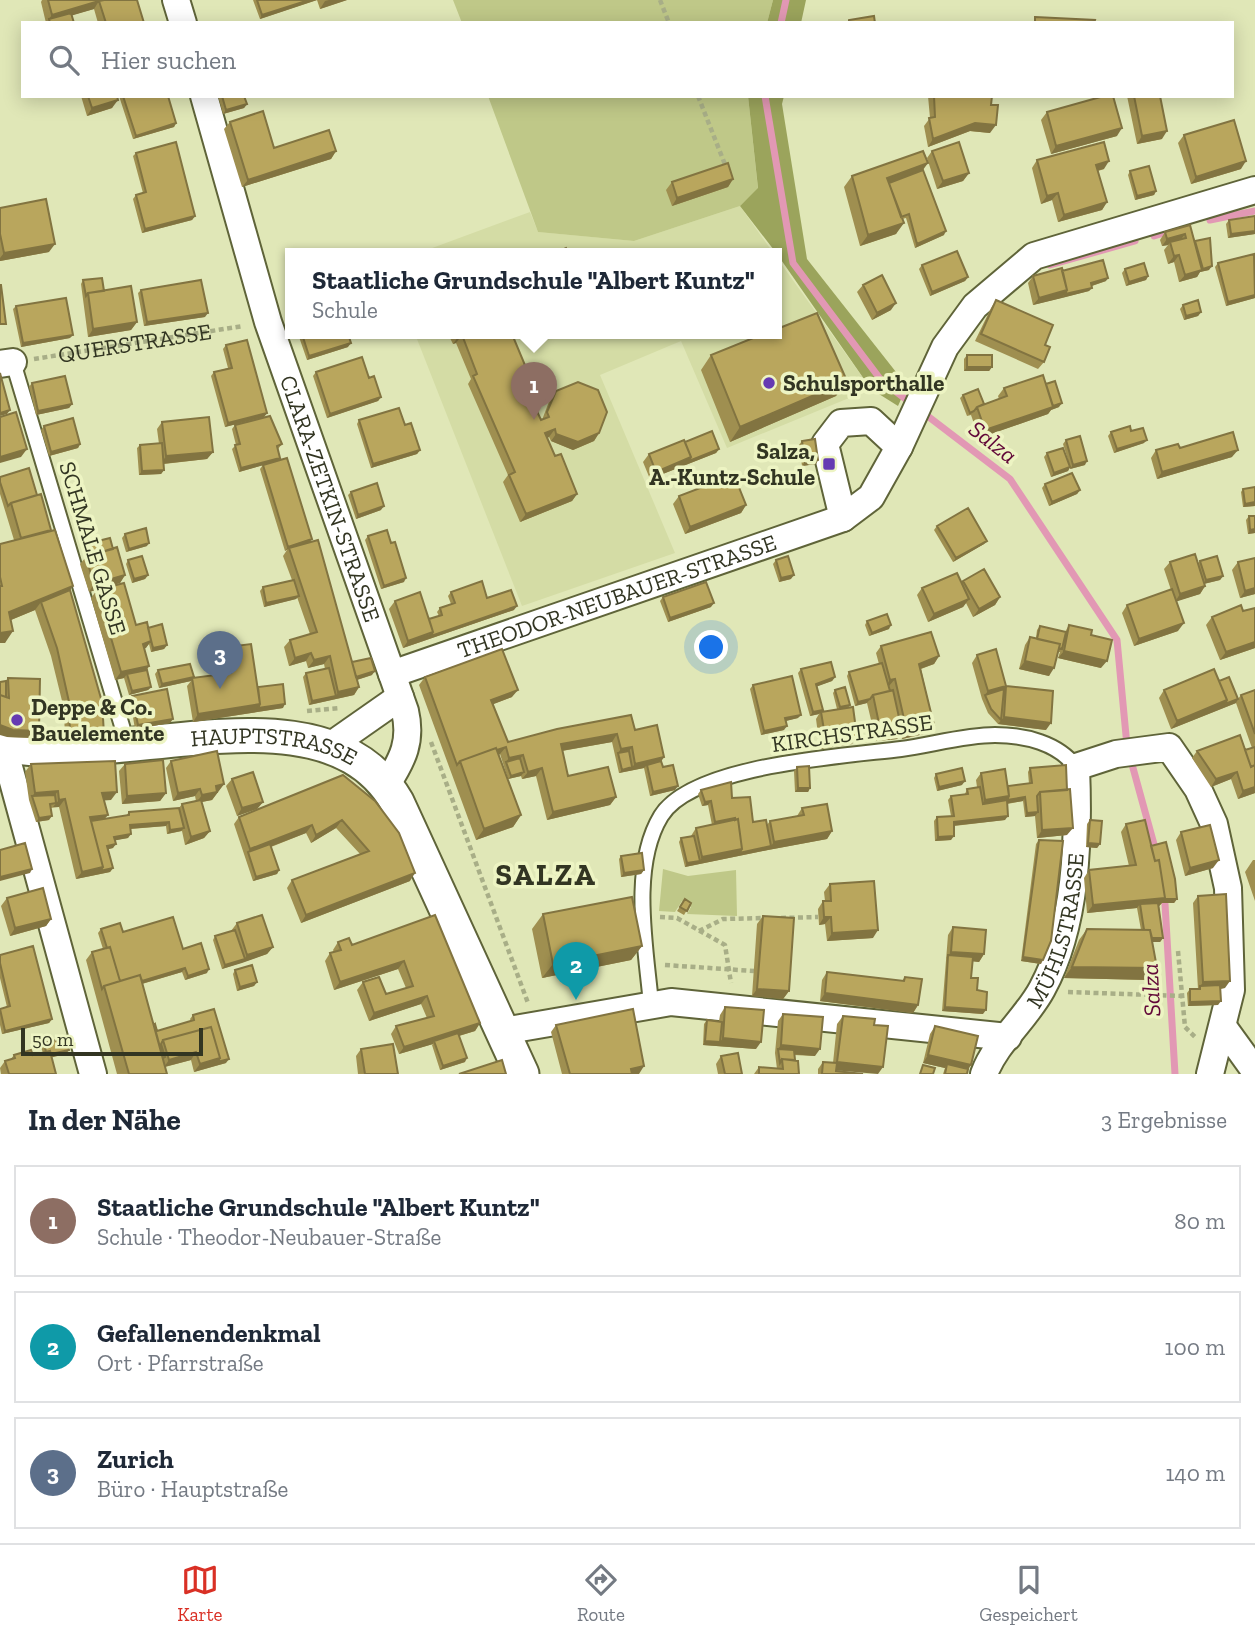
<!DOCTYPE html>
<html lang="de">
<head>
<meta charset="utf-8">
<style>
	body { margin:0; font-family:"Zilla Slab",serif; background:#f6f6f7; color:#1f2937 }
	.scale { position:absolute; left:21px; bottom:18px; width:182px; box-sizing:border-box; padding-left:7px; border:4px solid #323522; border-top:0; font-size:19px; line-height:24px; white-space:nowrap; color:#323522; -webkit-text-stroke:5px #edf4c3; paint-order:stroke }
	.you { position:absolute; left:712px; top:648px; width:24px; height:24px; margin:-18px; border:5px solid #fff; border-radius:50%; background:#1a73e8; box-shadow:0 0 0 10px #1a73e833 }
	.badge { display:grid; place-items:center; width:46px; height:46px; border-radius:50%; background:#d93025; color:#fff; font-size:23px; font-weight:700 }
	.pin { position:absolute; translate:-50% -58px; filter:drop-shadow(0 2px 4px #0008) }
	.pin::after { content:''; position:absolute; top:37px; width:24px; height:21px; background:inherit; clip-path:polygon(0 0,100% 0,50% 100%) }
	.popup { position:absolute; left:285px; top:248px; width:497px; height:91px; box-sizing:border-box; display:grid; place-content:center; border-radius:0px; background:#fff; filter:drop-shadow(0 2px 5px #0005); font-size:23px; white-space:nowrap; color:#747a83 }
	.popup b { font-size:26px; color:#1f2937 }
	.popup::after { content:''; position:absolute; left:50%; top:100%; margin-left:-14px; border:14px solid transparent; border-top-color:#fff }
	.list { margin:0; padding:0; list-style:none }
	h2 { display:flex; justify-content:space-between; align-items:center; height:91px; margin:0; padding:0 28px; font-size:30px }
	h2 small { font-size:23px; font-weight:400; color:#747a83 }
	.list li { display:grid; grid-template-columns:46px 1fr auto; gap:21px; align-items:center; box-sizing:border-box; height:112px; margin:0 14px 14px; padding:0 14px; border:2px solid #e0e1e3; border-radius:0px }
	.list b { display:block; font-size:26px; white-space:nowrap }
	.list p { margin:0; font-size:23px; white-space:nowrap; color:#747a83 }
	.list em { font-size:23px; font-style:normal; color:#747a83 }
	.icon { flex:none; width:38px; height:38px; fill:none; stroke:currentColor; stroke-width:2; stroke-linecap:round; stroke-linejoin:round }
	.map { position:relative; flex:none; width:1255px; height:1074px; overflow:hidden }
	.search { position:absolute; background:#fff; box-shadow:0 4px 18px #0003; left:21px; right:21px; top:21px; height:77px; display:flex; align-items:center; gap:18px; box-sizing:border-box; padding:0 24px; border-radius:0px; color:#747a83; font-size:26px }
	.sheet { height:469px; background:#fff }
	nav { display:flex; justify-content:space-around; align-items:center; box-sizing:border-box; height:98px; border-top:2px solid #e0e1e3; background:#fff; font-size:19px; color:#747a83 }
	nav a { display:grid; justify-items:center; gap:4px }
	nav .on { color:#d93025 }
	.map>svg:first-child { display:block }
	.built { fill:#d4dca5 }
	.green { fill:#bfc888 }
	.forest { fill:#9ba45c }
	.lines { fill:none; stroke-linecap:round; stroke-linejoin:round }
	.stream { stroke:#e298b4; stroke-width:7 }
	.service-casing { stroke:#5f6439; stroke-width:18 }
	.minor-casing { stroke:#5f6439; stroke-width:30 }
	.tertiary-casing { stroke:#5f6439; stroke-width:37 }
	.path { stroke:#a8ae87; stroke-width:4.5; stroke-dasharray:5 3.5; stroke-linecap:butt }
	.service { stroke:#fff; stroke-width:14 }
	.minor { stroke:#fff; stroke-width:26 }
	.tertiary { stroke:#fff; stroke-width:33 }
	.wall { fill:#9f8f50 }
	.shaded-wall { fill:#827441 }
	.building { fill:#b9a65d; stroke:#827441; stroke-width:2 }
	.poi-dot { fill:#653ab2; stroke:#edf4c3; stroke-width:2.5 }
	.labels { text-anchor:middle; stroke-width:7; stroke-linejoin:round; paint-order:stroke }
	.street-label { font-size:23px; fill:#323522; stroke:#edf4c3 }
	.poi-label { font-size:23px; font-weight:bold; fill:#323522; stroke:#edf4c3; text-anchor:start }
	.water-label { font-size:24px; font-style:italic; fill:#610838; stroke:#edf4c3 }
	.district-label { font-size:30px; font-weight:bold; letter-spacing:2px; fill:#323522; stroke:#edf4c3 }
</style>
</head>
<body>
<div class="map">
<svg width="1255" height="1074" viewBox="0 0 1255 1074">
	<rect width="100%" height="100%" fill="#e0e7b7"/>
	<path class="built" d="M 740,206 L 774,254 L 416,254 L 530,212 L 538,232 L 634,241 Z
		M 777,258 L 871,389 L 727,448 L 681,341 L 600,375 L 675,553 L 522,606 L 415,334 L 777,334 Z"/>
	<path class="green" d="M 453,0 L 773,0 L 767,23 L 462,23 Z
		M 488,96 L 748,96 L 758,189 L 740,206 L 634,241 L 538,232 Z
		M 663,869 L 688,876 L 736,870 L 737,916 L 687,914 L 691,907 L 682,901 L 675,912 L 659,911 Z"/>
	<path class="forest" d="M 773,0 L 806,0 L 801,23 L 767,23 Z
		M 748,96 L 784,96 L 782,104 L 807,259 L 907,386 L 898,406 L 871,389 L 777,254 L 740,206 L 758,188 Z"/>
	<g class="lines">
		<path class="stream" d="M 781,23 L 786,0
			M 765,96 L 793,263 L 881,380 L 912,404
			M 1210,220 L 1255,211
			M 1154,236 L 1186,226
			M 1050,265 L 1135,241
			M 921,411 L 1010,479 L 1117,640 L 1127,746
			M 1130,757 L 1155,848
			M 1165,904 L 1175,1074"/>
		<g class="service-casing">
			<path id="service" d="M 13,362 L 128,746
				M 651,1004 C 646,948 630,867 661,816 C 692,765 844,756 901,749 C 931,745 965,735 995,735 C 1025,735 1058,743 1076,767"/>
		</g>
		<g class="minor-casing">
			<g id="minor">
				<path d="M 176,0 L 183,23"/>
				<path id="s2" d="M 204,96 L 268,322 L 405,711 C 412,741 403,759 387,784"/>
				<path d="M 0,364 L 13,362"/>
				<path d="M 843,518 L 825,444 L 841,423 L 871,421 L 899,447"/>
				<path id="s3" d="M 392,674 L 843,518 L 871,497 L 899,447 L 945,347 L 975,306 L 1034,256 L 1255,190"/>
				<path d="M 3,745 L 93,1074"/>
				<path d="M 330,746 L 400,697"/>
				<path d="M 1224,1028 L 1255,1071"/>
				<path d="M 503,1031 L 671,1002 L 1008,1037"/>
				<path id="s4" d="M 984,1074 C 996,1042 1026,1019 1042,989 C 1077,925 1079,839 1076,767 L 1116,754 L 1169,747 L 1198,789 L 1214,824 L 1228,888 L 1231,990 L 1210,1074"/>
			</g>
		</g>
		<g class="tertiary-casing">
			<g id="tertiary">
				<path id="s5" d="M 0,744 C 116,772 325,677 397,802 L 522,1074"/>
			</g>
		</g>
		<g class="path">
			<path d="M 660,0 L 669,23"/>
			<path d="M 698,96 L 726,167"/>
			<path id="s1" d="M 34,359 L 243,326"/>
			<path d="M 307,711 L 340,708"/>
			<path d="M 431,742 L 528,1003"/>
			<path d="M 660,917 L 677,918 L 725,945 L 731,983"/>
			<path d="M 781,918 L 818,917"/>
			<path d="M 699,931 L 723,919 L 765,918"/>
			<path d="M 1178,951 L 1185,1027 L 1195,1037"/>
			<path d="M 665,965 L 754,971"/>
			<path d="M 1068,992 L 1182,996"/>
		</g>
		<use href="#service" class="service"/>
		<use href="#minor" class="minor"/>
		<use href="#tertiary" class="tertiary"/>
	</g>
	<path class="wall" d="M 42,0 L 137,0 L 144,23 L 98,23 L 94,9 L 72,15 L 74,23 L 46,23 L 41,2 Z
		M 253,0 L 347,0 L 320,9 L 317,0 L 260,19 Z
		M 81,96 L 117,96 L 112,108 L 87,116 Z
		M 119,96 L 168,96 L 176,123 L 174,127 L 133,139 Z
		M 218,96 L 244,96 L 247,104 L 244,108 L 223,114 Z
		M 928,96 L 992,96 L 990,133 L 970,131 L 928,147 L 924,126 L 930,118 Z
		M 1127,96 L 1160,96 L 1162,139 L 1137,144 Z
		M 1047,112 L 1117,136 L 1051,154 L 1041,120 Z
		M 230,122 L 274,148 L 336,151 L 331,159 L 242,187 L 224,129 Z
		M 1184,135 L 1241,169 L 1191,184 L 1178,143 Z
		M 932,151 L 969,173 L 963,181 L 937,189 L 927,158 Z
		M 136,153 L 195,216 L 192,220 L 142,233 L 133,199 L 136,195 L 143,193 L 133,156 Z
		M 1037,160 L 1104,169 L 1098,171 L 1107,202 L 1102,210 L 1058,222 L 1052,200 L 1041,204 L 1032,168 Z
		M 923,170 L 944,235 L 915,248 L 906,218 L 902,219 L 896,234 L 860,246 L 844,187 L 852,176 Z
		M 1130,171 L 1156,191 L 1154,195 L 1135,200 L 1128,175 Z
		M 733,179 L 728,187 L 672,206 L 666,190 L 672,182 Z
		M 0,208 L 49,252 L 0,261 Z
		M 1255,216 L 1255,234 L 1228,238 L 1226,224 L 1229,220 Z
		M 1190,225 L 1195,241 L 1209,270 L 1200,272 L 1197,277 L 1179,282 L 1174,262 L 1168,264 L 1164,250 L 1168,245 L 1162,246 L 1160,240 L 1165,232 Z
		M 1218,263 L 1255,298 L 1226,306 L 1215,267 Z
		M 922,265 L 968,277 L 965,281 L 930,296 L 919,269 Z
		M 1125,269 L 1148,276 L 1146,280 L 1126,286 L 1122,273 Z
		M 1062,271 L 1106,281 L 1092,286 L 1089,291 L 1033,305 L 1028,283 L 1033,276 Z
		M 83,280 L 104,291 L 137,322 L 131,330 L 88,337 L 81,284 Z
		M 863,285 L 891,310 L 872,320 L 857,292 Z
		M 141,290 L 205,317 L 144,326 L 138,293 Z
		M 996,300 L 1045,345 L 1044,362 L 1038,369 L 975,341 L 991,308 Z
		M 1183,305 L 1201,312 L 1198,316 L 1184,320 L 1180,309 Z
		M 16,306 L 70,338 L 21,347 L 13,309 Z
		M 298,334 L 348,334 L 348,347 L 307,360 Z
		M 448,334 L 512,334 L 537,394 L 532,401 L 541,420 L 542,420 L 550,399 L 556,391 L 599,433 L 594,441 L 573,450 L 551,441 L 549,437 L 547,438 L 555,456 L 577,494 L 572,501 L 520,522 L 503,482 L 508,475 L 468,384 L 471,379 L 456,343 L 453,344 Z
		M 226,345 L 267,413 L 264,417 L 225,427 L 211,376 L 214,372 L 228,368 L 223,349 Z
		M 711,355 L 847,381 L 836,396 L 730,442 L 701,370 Z
		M 967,355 L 992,367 L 989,371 L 964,371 L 964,359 Z
		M 316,372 L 369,378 L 381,397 L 378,401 L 327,418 L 313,376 Z
		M 32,383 L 72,404 L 69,408 L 36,415 L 29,387 Z
		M 1046,384 L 1059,407 L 1051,410 L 1048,414 L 979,438 L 971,415 L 967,416 L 960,398 L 963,395 L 984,404 L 999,399 L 998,396 L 1004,388 Z
		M 359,420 L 405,425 L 420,450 L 417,454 L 371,468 L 357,424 Z
		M 162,422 L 213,452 L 207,459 L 164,464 L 164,470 L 161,474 L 139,475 L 137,448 L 140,445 L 159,444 L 157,429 Z
		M 235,425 L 282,444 L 278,449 L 280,458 L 278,461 L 310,542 L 352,662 L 372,675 L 357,680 L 359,687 L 354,695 L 309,705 L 303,677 L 306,673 L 325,669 L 324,664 L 308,668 L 306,661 L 289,666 L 284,647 L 290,640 L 310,634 L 297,597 L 296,599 L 264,607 L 260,591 L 263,587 L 292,580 L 283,556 L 287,550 L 285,551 L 260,469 L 263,465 L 239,472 L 232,449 L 236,445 L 232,429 Z
		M 44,426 L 80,444 L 78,448 L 49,456 L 41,430 Z
		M 1131,431 L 1144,443 L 1114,453 L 1108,436 L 1111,432 Z
		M 1066,440 L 1085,465 L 1070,469 L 1070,467 L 1068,471 L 1051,477 L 1044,457 L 1047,453 L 1068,460 L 1063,444 Z
		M 802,441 L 818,460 L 816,464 L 802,466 L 799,445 Z
		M 685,442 L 719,449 L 716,453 L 650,479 L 643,462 L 649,454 Z
		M 1180,448 L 1232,457 L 1157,479 L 1151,458 L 1156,450 Z
		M 0,477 L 37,495 L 51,530 L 70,590 L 104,734 L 98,742 L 65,741 L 64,709 L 51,656 L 35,610 L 11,620 L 5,643 L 0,643 L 0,544 L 14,540 L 0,494 Z
		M 1045,484 L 1080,490 L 1077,494 L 1049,506 L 1042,488 Z
		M 1243,489 L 1255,506 L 1243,507 L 1241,492 Z
		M 351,492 L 381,510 L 356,519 L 348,495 Z
		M 679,496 L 746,505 L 741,513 L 685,534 L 673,504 Z
		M 1249,516 L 1255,516 L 1255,533 L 1248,534 L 1246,520 Z
		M 937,526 L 984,544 L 953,562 L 934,530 Z
		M 125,534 L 147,546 L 126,552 L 122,538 Z
		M 368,536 L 391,543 L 404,582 L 381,589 L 365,540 Z
		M 90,543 L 113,549 L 125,575 L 120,583 L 89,592 L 80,564 L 86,557 L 90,555 L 88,547 Z
		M 1255,558 L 1255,594 L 1240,598 L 1232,570 L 1238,562 Z
		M 128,560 L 148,575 L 145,579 L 132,583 L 126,564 Z
		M 776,560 L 791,579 L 779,582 L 773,564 Z
		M 1200,561 L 1223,576 L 1220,580 L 1204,584 L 1205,586 L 1200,594 L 1176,601 L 1178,631 L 1134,646 L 1122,613 L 1127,605 L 1171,590 L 1164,569 L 1170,562 L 1198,563 Z
		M 963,581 L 1000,597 L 995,605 L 973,617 L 966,603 L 963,607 L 928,622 L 917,595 L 922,588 L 961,582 Z
		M 97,590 L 136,625 L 148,628 L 167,645 L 164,649 L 151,652 L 149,644 L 144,649 L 149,666 L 147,670 L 151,687 L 148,690 L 129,695 L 124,678 L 115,680 L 91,598 Z
		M 451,592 L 487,598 L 514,610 L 403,648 L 389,609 L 395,601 L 429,619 L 439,616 L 437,612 L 440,608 L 451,604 L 448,596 Z
		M 663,597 L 711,607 L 668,622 L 660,601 Z
		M 1243,611 L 1255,648 L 1220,660 L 1206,625 L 1212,617 Z
		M 867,621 L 889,629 L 869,636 L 865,625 Z
		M 1069,625 L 1091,635 L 1101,668 L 1058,658 L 1060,652 L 1058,652 L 1049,676 L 1019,669 L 1025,645 L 1030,637 L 1036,638 L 1037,630 L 1040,626 L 1065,632 Z
		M 881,646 L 939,656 L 934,664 L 921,669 L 934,725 L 928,733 L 902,739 L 900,733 L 897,739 L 876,741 L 867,703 L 855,706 L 847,676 L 849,672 L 879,664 L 876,653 Z
		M 227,647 L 258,687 L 283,708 L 193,722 L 187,686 L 191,681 L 159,688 L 155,674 L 158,670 L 193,678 L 224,674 L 221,655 Z
		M 977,655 L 1006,686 L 1046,730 L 998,724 L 988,713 L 982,699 L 972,663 Z
		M 801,669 L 835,677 L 832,681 L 817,686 L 823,710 L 822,712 L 837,709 L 833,693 L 835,690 L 850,705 L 848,708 L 852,744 L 820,749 L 816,719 L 819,714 L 810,716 L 798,673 Z
		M 425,677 L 512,697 L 493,704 L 508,742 L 635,730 L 661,761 L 663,767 L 675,790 L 650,796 L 644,768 L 619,773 L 612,742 L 562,751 L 568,776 L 616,797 L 610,805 L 547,820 L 536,776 L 522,779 L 521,776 L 508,779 L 500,754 L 499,755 L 521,815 L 513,827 L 476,840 L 419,685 Z
		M 8,678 L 39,731 L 34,738 L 7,737 L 6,681 Z
		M 1219,681 L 1238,699 L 1241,695 L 1255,690 L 1255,793 L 1238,799 L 1231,779 L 1211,787 L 1192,758 L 1197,751 L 1245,750 L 1252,748 L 1236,703 L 1171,729 L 1159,698 L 1164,690 Z
		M 753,685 L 798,718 L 785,721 L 784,730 L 761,735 L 750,689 Z
		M 132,696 L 170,723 L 135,729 L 130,700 Z
		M 171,761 L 224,784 L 212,800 L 202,802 L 210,831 L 204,838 L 185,845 L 182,831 L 167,834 L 166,826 L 131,829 L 128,838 L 115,840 L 113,848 L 108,849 L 113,868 L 110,872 L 76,879 L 59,807 L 50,808 L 49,820 L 36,822 L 29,800 L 25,772 L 31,764 L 111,800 L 104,800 L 105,819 L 126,816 L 129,812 L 179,808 L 182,804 L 196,801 L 195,796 L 173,801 L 166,768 Z
		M 125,764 L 166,793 L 160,801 L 122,804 L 119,771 Z
		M 797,767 L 810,788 L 808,792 L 795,792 L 794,771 Z
		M 1030,768 L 1067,835 L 1037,838 L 1035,816 L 1025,817 L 1023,801 L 1007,804 L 1005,820 L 954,826 L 951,840 L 935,841 L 934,821 L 937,817 L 951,816 L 948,800 L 951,796 L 965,794 L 967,789 L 977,787 L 976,780 L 981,773 L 1008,786 L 1029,784 L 1028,772 Z
		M 936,774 L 962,785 L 937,791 L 934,778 Z
		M 343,775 L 410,881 L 301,923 L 287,888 L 292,880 L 360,854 L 336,828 L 311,843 L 306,833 L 271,847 L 279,870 L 277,874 L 253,881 L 234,824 L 239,817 Z
		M 232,779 L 263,802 L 257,809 L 237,816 L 226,786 Z
		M 701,790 L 732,798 L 753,822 L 767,825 L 770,821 L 797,816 L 802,808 L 832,831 L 827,839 L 768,850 L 685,867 L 679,842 L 681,838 L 691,836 L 696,828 L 712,825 L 708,805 L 702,806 L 698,794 Z
		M 1090,820 L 1100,844 L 1097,848 L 1086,847 L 1087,824 Z
		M 1126,824 L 1151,846 L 1177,899 L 1174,903 L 1162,903 L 1159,906 L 1163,938 L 1160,942 L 1152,942 L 1149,980 L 1064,978 L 1079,940 L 1087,929 L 1141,930 L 1137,908 L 1087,913 L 1084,878 L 1089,870 L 1129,866 L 1121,832 Z
		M 1181,832 L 1213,868 L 1185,876 L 1176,840 Z
		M 1039,840 L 1041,964 L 1021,961 L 1036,844 Z
		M 621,856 L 644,870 L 641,874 L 621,877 L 619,859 Z
		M 1253,860 L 1255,860 L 1255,901 L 1245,872 Z
		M 830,884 L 873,938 L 827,941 L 825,924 L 819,925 L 818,909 L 823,901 L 825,901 L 824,892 Z
		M 1198,896 L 1225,988 L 1221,989 L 1218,1005 L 1188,1006 L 1187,993 L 1190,989 L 1198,989 L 1193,903 Z
		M 7,898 L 51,919 L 46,926 L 10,936 L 1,906 Z
		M 685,899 L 691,903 L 684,915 L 677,911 Z
		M 543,914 L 642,946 L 631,960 L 542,978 L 532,929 Z
		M 435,915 L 480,1023 L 475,1031 L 459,1036 L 465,1062 L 440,1070 L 432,1045 L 433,1044 L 399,1054 L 391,1034 L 396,1026 L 427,1018 L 421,1004 L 369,1021 L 357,990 L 363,982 L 386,994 L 406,988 L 398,969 L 334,990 L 325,961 L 330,953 L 334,952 L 333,950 L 338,942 L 352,945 Z
		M 763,916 L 789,991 L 783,999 L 752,996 L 757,924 Z
		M 237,923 L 273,947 L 267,954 L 222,969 L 213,940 L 215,936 L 231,931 Z
		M 953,927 L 984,954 L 979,962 L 973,961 L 971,978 L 977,990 L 983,1014 L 942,1011 L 948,935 Z
		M 101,929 L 123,932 L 183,949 L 207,973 L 185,980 L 182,972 L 142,984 L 154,1025 L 157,1031 L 191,1021 L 190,1019 L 193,1015 L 226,1063 L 194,1072 L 191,1060 L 165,1067 L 167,1074 L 117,1074 L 86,960 L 92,952 L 103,949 L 98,933 Z
		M 0,955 L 52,1019 L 49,1023 L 2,1034 L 0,1025 L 0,1009 L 7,1007 L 0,978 Z
		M 235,970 L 257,982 L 254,986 L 237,991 L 233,974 Z
		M 827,972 L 902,981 L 905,977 L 918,1005 L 913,1013 L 820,1001 L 822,980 Z
		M 725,1007 L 756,1049 L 703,1045 L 704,1024 L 707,1020 L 719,1021 L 720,1015 Z
		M 783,1014 L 815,1056 L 794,1055 L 799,1074 L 754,1074 L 759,1067 L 777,1069 L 775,1053 L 778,1021 Z
		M 843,1016 L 875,1019 L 836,1070 L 863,1074 L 818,1074 L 818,1069 L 823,1062 L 833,1063 L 837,1024 Z
		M 556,1025 L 639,1074 L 562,1074 L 551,1032 Z
		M 935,1026 L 968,1069 L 967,1074 L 943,1074 L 945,1068 L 923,1063 L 930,1034 Z
		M 44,1043 L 66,1054 L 51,1057 L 56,1074 L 1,1074 L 0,1068 L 5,1061 L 11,1059 L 14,1055 L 33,1055 L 43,1053 L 41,1047 Z
		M 361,1049 L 398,1074 L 358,1074 L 356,1056 Z
		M 721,1056 L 742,1074 L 718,1074 L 716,1064 Z"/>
	<path class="shaded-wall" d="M 309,0 L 317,0 L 260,19 L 262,15 Z
		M 329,0 L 347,0 L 320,9 L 325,1 Z
		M 99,1 L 94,9 L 50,22 L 49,19 L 52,15 Z
		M 118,100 L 112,108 L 87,116 L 92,108 Z
		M 247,104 L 244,108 L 223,114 L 226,110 Z
		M 176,123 L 174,127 L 133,139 L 136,136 Z
		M 975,123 L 996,125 L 990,133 L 970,131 L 928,147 L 933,139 Z
		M 1122,128 L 1117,136 L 1051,154 L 1056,146 Z
		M 1167,131 L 1162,139 L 1137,144 L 1142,136 Z
		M 336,151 L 331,159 L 242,187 L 248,180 Z
		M 1109,161 L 1104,169 L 1091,172 L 1096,165 Z
		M 1246,161 L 1241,169 L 1191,184 L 1196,177 Z
		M 928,163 L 920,174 L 883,188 L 887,178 Z
		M 969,173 L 963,181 L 937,189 L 943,181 Z
		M 733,179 L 728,187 L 672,206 L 677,198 Z
		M 1156,191 L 1154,195 L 1135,200 L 1137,196 Z
		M 1058,193 L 1052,200 L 1041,204 L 1047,196 Z
		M 1107,202 L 1102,210 L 1058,222 L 1064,215 Z
		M 195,216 L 192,220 L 142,233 L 145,229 Z
		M 904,223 L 896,234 L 860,246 L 868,235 Z
		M 946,231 L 944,235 L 915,248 L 917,244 Z
		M 1255,231 L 1255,234 L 1228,238 L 1231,234 Z
		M 1185,234 L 1179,242 L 1170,242 L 1168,245 L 1162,246 L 1167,239 Z
		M 55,244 L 49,252 L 0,261 L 0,258 L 4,253 Z
		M 1179,255 L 1174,262 L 1168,264 L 1174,256 Z
		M 1212,266 L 1209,270 L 1200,272 L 1197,277 L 1179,282 L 1185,275 Z
		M 1148,276 L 1146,280 L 1126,286 L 1129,282 Z
		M 968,277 L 965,281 L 930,296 L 932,292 Z
		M 1108,278 L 1106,281 L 1088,287 L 1091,283 Z
		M 1092,288 L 1089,291 L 1062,298 L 1065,294 Z
		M 1067,290 L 1062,298 L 1033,305 L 1039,298 Z
		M 1255,295 L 1255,298 L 1226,306 L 1228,302 Z
		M 896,303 L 891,310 L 872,320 L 877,313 Z
		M 1201,312 L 1198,316 L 1184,320 L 1186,316 Z
		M 208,313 L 205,317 L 144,326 L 147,322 Z
		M 137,322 L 131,330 L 88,337 L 93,329 Z
		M 73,335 L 70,338 L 21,347 L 23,343 Z
		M 462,335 L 456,343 L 453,344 L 458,337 Z
		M 351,343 L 348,347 L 307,360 L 309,356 Z
		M 967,367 L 992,367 L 989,371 L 964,371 Z
		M 847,381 L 836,396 L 730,442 L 740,427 Z
		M 381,397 L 378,401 L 327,418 L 330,414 Z
		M 1062,403 L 1059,407 L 1051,410 L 1048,414 L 979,438 L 985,430 Z
		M 72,404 L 69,408 L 36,415 L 38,411 Z
		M 10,410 L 7,414 L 0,416 L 0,413 Z
		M 267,413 L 264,417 L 225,427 L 228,423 Z
		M 555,429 L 549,437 L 539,441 L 545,433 Z
		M 599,433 L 594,441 L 573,450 L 551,441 L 556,434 Z
		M 1147,440 L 1144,443 L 1114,453 L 1117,449 Z
		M 80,444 L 78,448 L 49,456 L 51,452 Z
		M 27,449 L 21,457 L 0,463 L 0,457 Z
		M 719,449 L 716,453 L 650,479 L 656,472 L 691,457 Z
		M 420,450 L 417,454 L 371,468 L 373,464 Z
		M 1238,450 L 1232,457 L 1157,479 L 1162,472 Z
		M 213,452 L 207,459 L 161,464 L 166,456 Z
		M 280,458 L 278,461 L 239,472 L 241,468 Z
		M 818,460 L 816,464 L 802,466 L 805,462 Z
		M 1087,461 L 1085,465 L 1070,469 L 1073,465 Z
		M 1070,467 L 1068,471 L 1051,477 L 1054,473 Z
		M 164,470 L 161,474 L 139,475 L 142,471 Z
		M 1080,490 L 1077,494 L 1049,506 L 1052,502 Z
		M 577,494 L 572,501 L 520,522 L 526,514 Z
		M 1255,502 L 1255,506 L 1243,507 L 1245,504 Z
		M 746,505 L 741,513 L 685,534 L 690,527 Z
		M 384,506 L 381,510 L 356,519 L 358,515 Z
		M 1255,529 L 1255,533 L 1248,534 L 1250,530 Z
		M 312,539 L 309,543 L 289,548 L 285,551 L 288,547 Z
		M 987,541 L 984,544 L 953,562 L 956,558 Z
		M 149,543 L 147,546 L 126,552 L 129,549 Z
		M 125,575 L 120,583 L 89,592 L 94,584 Z
		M 148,575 L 145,579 L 132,583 L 134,579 Z
		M 794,575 L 791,579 L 779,582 L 781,578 Z
		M 1223,576 L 1220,580 L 1203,584 L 1206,580 Z
		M 406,578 L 404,582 L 381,589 L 384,586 Z
		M 73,586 L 65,597 L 41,602 L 35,610 L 1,624 L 9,612 Z
		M 1205,586 L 1200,594 L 1175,602 L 1180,594 Z
		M 1255,588 L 1255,594 L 1240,598 L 1245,591 Z
		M 299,596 L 296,599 L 264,607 L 266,603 Z
		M 1000,597 L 995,605 L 973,617 L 979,609 Z
		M 969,599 L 963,607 L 928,622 L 934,614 Z
		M 714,603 L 711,607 L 668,622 L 670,618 Z
		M 517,606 L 514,610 L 403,648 L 408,641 Z
		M 1184,623 L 1178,631 L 1134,646 L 1139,639 Z
		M 891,625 L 889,629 L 869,636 L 872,633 Z
		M 13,631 L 5,643 L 0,643 L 0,633 Z
		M 151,641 L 146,648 L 137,651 L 143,644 Z
		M 1255,642 L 1255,648 L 1220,660 L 1226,652 Z
		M 167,645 L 164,649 L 151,652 L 153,648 Z
		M 1064,651 L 1107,661 L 1101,668 L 1058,658 Z
		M 311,653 L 306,661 L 289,666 L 295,658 Z
		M 330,656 L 324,664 L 308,668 L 314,660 Z
		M 939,656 L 934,664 L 914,671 L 919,664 Z
		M 1025,661 L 1054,668 L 1049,676 L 1019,669 Z
		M 149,666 L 144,673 L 127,674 L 124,678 L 115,680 L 121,672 Z
		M 375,671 L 372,675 L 350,682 L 353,678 Z
		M 194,677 L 191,681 L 159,688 L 162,684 Z
		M 835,677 L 832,681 L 813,688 L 816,684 Z
		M 895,679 L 889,686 L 885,687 L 890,680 Z
		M 1006,686 L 1001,693 L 985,695 L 988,691 Z
		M 151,687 L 148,690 L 129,695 L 132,691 Z
		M 359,687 L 354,695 L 309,705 L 312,701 L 336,696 L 338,692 Z
		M 518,690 L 512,697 L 486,707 L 491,700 Z
		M 870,699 L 867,703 L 855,706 L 858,702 Z
		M 1238,699 L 1236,703 L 1171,729 L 1177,721 L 1227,700 Z
		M 260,704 L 285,704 L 283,708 L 193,722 L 198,714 Z
		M 823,710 L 819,714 L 810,716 L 813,712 Z
		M 801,715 L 798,718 L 782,722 L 785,718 Z
		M 1004,717 L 1051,723 L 1046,730 L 998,724 Z
		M 173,719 L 170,723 L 135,729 L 138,725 Z
		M 0,725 L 39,731 L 34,738 L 7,737 L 0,735 Z
		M 934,725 L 928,733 L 902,739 L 907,732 Z
		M 787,726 L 784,730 L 761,735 L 764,731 Z
		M 902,731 L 897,739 L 876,741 L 881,733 Z
		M 70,734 L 104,734 L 98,742 L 65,741 Z
		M 617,734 L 612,742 L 555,752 L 561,744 Z
		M 857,737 L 852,744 L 820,749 L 826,742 Z
		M 506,747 L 500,754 L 463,768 L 461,763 Z
		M 632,747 L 626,755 L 618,753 L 621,749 Z
		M 523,755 L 518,762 L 506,762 L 509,758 Z
		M 664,757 L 659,765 L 647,765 L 644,768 L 619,773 L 622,770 L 632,767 L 635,764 Z
		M 542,768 L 536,776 L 522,779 L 528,772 Z
		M 524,772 L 521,776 L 508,779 L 511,776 Z
		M 1237,772 L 1231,779 L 1211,787 L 1216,779 Z
		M 965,781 L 962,785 L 937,791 L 939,787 Z
		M 224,784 L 212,800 L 196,803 L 202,795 L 216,786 Z
		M 678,786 L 675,790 L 650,796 L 653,792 Z
		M 1255,787 L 1255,793 L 1238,799 L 1243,791 Z
		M 798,788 L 810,788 L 808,792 L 795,792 Z
		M 200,789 L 195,796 L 173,801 L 178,793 Z
		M 58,791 L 52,799 L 32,796 L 35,793 Z
		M 117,792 L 111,800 L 97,801 L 102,793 Z
		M 166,793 L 160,801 L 122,804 L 127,796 Z
		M 1009,796 L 1025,797 L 1023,801 L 980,808 L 985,800 Z
		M 616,797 L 610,805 L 547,820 L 553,812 Z
		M 65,799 L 59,807 L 53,807 L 59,800 Z
		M 711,801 L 708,805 L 702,806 L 705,802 Z
		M 263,802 L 257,809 L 237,816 L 242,808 Z
		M 1038,812 L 1035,816 L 1025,817 L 1027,813 Z
		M 108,815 L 102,822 L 88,821 L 90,817 Z
		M 521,815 L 513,827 L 476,840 L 484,829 Z
		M 52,816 L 49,820 L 36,822 L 39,818 Z
		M 1008,816 L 1005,820 L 951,826 L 954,822 Z
		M 342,820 L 336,828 L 311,843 L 316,835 Z
		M 169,822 L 166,826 L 127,829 L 130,825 Z
		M 312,825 L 306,833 L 249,855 L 248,852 L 250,849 Z
		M 184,828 L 181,831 L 167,834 L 170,830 Z
		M 1073,828 L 1067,835 L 1037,838 L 1042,830 Z
		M 210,831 L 204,838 L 185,845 L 191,837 Z
		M 832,831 L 827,839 L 768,850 L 685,867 L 687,863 L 700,861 L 702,857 L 742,849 L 771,846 L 774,842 Z
		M 131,834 L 128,838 L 112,841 L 114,837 Z
		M 954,836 L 951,840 L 935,841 L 938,837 Z
		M 1088,843 L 1100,844 L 1097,848 L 1086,847 Z
		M 116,844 L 113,848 L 105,850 L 107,846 Z
		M 1219,860 L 1213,868 L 1185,876 L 1190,868 Z
		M 103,867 L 113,868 L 110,872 L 76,879 L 82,872 Z
		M 32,869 L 30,873 L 0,881 L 0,877 Z
		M 279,870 L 277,874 L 253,881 L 256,877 Z
		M 644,870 L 641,874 L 621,877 L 624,873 Z
		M 415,873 L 410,881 L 301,923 L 306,915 Z
		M 1165,898 L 1177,899 L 1174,903 L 1162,903 L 1159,906 L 1140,908 L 1140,904 L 1137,908 L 1087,913 L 1093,905 Z
		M 824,917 L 831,917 L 825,924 L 819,925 Z
		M 51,919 L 46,926 L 10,936 L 15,928 Z
		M 878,930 L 873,938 L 827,941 L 832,933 Z
		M 1145,938 L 1163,938 L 1160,942 L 1142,942 Z
		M 642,946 L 631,960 L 542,978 L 553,964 Z
		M 273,947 L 267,954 L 242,963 L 247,955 Z
		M 951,952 L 984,954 L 979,962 L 948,959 L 948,955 L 946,959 Z
		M 1023,957 L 1043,960 L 1041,964 L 1021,961 Z
		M 245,959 L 242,963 L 222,969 L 225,965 Z
		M 404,961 L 398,969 L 334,990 L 340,982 Z
		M 1072,967 L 1157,968 L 1149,980 L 1064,978 Z
		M 185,968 L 182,972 L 107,994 L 105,989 Z
		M 209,969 L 207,973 L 185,980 L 188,976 Z
		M 1230,981 L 1225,988 L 1200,990 L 1200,986 L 1198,990 L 1203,982 Z
		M 257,982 L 254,986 L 237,991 L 240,987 Z
		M 757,989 L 789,991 L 783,999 L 752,996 Z
		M 825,993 L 918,1005 L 913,1013 L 820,1001 Z
		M 427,996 L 421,1004 L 369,1021 L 374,1013 Z
		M 1221,1001 L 1218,1005 L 1188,1006 L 1190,1002 Z
		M 945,1007 L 986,1010 L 983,1014 L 942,1011 Z
		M 52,1019 L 49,1023 L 2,1034 L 5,1031 Z
		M 480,1023 L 475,1031 L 435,1043 L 434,1041 L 433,1044 L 399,1054 L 404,1047 Z
		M 723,1038 L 761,1042 L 756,1049 L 703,1045 L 705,1041 L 720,1042 Z
		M 781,1045 L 820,1049 L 815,1056 L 779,1053 L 778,1049 Z
		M 69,1050 L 66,1054 L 45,1059 L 47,1055 Z
		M 196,1052 L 191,1060 L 164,1067 L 169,1060 Z
		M 928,1055 L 971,1065 L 966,1073 L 947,1064 L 945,1068 L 923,1063 Z
		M 220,1058 L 215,1066 L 194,1072 L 200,1064 Z
		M 467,1058 L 465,1062 L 440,1070 L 443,1066 Z
		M 229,1059 L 226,1063 L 215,1066 L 217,1062 Z
		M 837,1062 L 883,1067 L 878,1074 L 832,1070 Z
		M 644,1066 L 639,1074 L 627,1074 L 631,1069 Z"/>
	<path class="building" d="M 48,0 L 99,0 L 99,1 L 52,15 Z
		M 104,0 L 137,0 L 144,23 L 106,23 L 99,1 Z
		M 257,0 L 309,0 L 262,15 Z
		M 71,13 L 74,23 L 50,23 L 49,19 Z
		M 874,16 L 875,23 L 849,23 L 849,20 Z
		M 1035,17 L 1095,20 L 1094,23 L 1035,23 Z
		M 88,96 L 117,96 L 118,100 L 92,108 Z
		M 123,96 L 168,96 L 176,123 L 136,136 Z
		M 222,96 L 244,96 L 247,104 L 226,110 Z
		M 934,96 L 992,96 L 991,105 L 998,105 L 996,125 L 975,123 L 933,139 L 929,118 L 935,117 Z
		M 1104,96 L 1113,96 L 1122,128 L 1056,146 L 1047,112 Z
		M 1134,96 L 1160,96 L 1167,131 L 1142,136 Z
		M 263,111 L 274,148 L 329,130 L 336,151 L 248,180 L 230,122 Z
		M 1234,120 L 1246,161 L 1196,177 L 1184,135 Z
		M 176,142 L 195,216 L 145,229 L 136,195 L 146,192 L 136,153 Z
		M 959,142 L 969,173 L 943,181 L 932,151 Z
		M 1104,142 L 1109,161 L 1096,165 L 1107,202 L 1064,215 L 1058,193 L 1047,196 L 1037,160 Z
		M 923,151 L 928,163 L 887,178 L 904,223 L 868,235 L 852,176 Z
		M 728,163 L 733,179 L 677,198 L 672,182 Z
		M 1149,166 L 1156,191 L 1137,196 L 1130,171 Z
		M 923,170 L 946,231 L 917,244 L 909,214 L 901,217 L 889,183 Z
		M 46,199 L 55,244 L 4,253 L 0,234 L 0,208 Z
		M 1255,216 L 1255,231 L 1231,234 L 1229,220 Z
		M 1190,225 L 1202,270 L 1185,275 L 1179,255 L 1174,256 L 1170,242 L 1186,238 L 1185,234 L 1167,239 L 1165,232 Z
		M 1210,238 L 1212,266 L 1203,269 L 1195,241 Z
		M 566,248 L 568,254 L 552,254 Z
		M 957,251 L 968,277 L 932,292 L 922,265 Z
		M 1254,254 L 1255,295 L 1228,302 L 1218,263 Z
		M 1103,260 L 1108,278 L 1091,283 L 1092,288 L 1065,294 L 1067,290 L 1062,271 Z
		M 1144,263 L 1148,276 L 1129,282 L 1125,269 Z
		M 1062,268 L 1067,290 L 1039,298 L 1033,276 Z
		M 882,275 L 896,303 L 877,313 L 863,285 Z
		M 102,278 L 104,291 L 88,293 L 86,296 L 83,280 Z
		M 201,280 L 208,313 L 147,322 L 141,290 Z
		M 0,285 L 1,285 L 6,324 L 0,324 Z
		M 131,286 L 137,322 L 93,329 L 88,293 Z
		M 66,298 L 73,335 L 23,343 L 16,306 Z
		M 996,300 L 1053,325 L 1045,345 L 1050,347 L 1044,362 L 981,334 Z
		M 1198,300 L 1201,312 L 1186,316 L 1183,305 Z
		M 817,313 L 847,381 L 740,427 L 711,355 L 763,334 L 777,334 L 777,329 Z
		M 302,334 L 348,334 L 351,343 L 309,356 Z
		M 457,334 L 512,334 L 537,394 L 530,396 L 541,420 L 549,417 L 547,412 L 556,391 L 578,382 L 598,390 L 607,412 L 599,433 L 578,442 L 556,434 L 555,429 L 545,433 L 555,456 L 561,454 L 577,494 L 526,514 L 509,475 L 515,472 L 473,376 L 477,374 L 462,335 L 458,337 Z
		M 247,340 L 267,413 L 228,423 L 214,372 L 232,368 L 226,345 Z
		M 967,355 L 992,355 L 992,367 L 967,367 Z
		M 362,357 L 369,378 L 374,376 L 381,397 L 330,414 L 316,372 Z
		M 0,373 L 10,410 L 0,413 Z
		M 1043,375 L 1053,407 L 985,430 L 977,407 L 1007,396 L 1004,388 Z
		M 65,376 L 72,404 L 38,411 L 32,383 Z
		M 1055,381 L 1062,403 L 1053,406 L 1046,384 Z
		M 978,389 L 984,404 L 977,407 L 974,411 L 970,413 L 963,395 Z
		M 399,408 L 405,425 L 411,423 L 420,450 L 373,464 L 359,420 Z
		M 16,412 L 27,449 L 0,457 L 0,417 Z
		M 270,416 L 282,444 L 277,446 L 280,458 L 241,468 L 235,445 L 240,444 L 235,425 Z
		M 209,417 L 213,452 L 166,456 L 162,422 Z
		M 73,418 L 80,444 L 51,452 L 44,426 Z
		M 1130,426 L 1131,431 L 1143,428 L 1147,440 L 1117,449 L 1111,432 Z
		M 712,431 L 719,449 L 689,461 L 691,457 L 685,442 Z
		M 1233,432 L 1238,450 L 1162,472 L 1156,450 L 1178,444 L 1180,448 Z
		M 1080,436 L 1087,461 L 1073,465 L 1066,440 Z
		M 815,439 L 818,460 L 805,462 L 802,441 Z
		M 684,440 L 691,457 L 656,472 L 649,454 Z
		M 162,443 L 164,470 L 142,471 L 140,445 Z
		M 1063,448 L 1070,467 L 1054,473 L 1047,453 Z
		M 287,458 L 312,539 L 288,547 L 263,465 Z
		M 29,468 L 37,495 L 11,503 L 8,506 L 0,482 L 0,477 Z
		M 1072,473 L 1080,490 L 1052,502 L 1045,484 Z
		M 734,475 L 746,505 L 690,527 L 679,496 Z
		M 377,483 L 384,506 L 358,515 L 351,492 Z
		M 1255,487 L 1255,502 L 1245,504 L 1243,489 Z
		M 41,494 L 51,530 L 21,538 L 11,503 Z
		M 968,508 L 987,541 L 956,558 L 937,526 Z
		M 1249,516 L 1255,516 L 1255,529 L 1250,530 Z
		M 146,528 L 149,543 L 129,549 L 125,534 Z
		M 55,530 L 73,586 L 9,612 L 13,631 L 0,633 L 0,586 L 2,586 L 0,577 L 0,544 Z
		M 387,530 L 391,543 L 395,542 L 406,578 L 384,586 L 368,536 Z
		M 110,538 L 113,549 L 94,554 L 90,543 Z
		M 318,540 L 359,687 L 338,692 L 330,656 L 314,660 L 311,653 L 295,658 L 290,640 L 317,632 L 289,548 Z
		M 117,547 L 125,575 L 94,584 L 86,557 Z
		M 1195,554 L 1205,586 L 1180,594 L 1170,562 Z
		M 142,556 L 148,575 L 134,579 L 128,560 Z
		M 788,556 L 794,575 L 781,578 L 776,560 Z
		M 1217,556 L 1223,576 L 1206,580 L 1200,561 Z
		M 1255,558 L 1255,588 L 1245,591 L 1238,562 Z
		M 984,569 L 1000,597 L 979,609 L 963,581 Z
		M 957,573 L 969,599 L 934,614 L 922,588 Z
		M 294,580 L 299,596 L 266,603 L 263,587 Z
		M 482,581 L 487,598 L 511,590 L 517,606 L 431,636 L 433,632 L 429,619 L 442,615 L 440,608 L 455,603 L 451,592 Z
		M 706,582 L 714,603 L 670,618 L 663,597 Z
		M 124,583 L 136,625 L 147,622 L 151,641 L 143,644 L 149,666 L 121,672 L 97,590 Z
		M 1172,589 L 1184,623 L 1139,639 L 1127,605 Z
		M 70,590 L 102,702 L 104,734 L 70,734 L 69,702 L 57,648 L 41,602 Z
		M 420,592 L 433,632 L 408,641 L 395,601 Z
		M 1241,605 L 1243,611 L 1255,608 L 1255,642 L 1226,652 L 1212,617 Z
		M 887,614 L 891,625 L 872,633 L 867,621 Z
		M 162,624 L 167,645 L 153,648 L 148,628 Z
		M 1069,625 L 1092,630 L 1091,635 L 1112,640 L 1107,661 L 1064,651 Z
		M 1040,626 L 1066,632 L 1062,649 L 1059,648 L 1060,644 L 1037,639 Z
		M 931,632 L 939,656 L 919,664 L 934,725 L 907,732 L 895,679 L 890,680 L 881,646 Z
		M 1030,637 L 1060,644 L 1054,668 L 1025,661 Z
		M 251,644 L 260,704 L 198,714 L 192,678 L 231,673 L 227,647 Z
		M 502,649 L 518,690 L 491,700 L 508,742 L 557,729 L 631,715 L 635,730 L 657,725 L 664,757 L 635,764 L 632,747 L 621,749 L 617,734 L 561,744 L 568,776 L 608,767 L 616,797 L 553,812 L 542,768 L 528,772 L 523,755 L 509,758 L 506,747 L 497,750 L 496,748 L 460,761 L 457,765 L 425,677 Z
		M 996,649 L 1006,686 L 988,691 L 977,655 Z
		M 371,658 L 375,671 L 356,677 L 352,662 Z
		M 831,662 L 835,677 L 816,684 L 823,710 L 813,712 L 801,669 Z
		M 882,663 L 890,691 L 873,695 L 870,699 L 858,702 L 849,672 Z
		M 190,664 L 194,677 L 162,684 L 158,670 Z
		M 329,668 L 336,696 L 312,701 L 306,673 Z
		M 1214,669 L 1227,700 L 1177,721 L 1164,690 Z
		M 147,670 L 151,687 L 132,691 L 127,674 Z
		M 792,676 L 801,715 L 785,718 L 787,726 L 764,731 L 753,685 Z
		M 1229,677 L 1238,699 L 1225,704 L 1227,700 L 1219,681 Z
		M 8,678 L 40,679 L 39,731 L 13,730 L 0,725 L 0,695 L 9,698 Z
		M 6,681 L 6,697 L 0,695 L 0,682 Z
		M 283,684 L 285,704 L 258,708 L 260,704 L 258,687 Z
		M 1006,686 L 1053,691 L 1051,723 L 1004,717 Z
		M 845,687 L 850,705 L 840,707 L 835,690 Z
		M 167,689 L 173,719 L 138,725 L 132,696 Z
		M 1004,689 L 1001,720 L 991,709 L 985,695 Z
		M 893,690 L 902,731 L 881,733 L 873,695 Z
		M 1255,690 L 1255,734 L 1241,695 Z
		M 853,707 L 857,737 L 826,742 L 821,712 Z
		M 1240,735 L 1251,767 L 1255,765 L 1255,787 L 1243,791 L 1237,772 L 1216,779 L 1197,751 Z
		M 1255,747 L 1255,765 L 1251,767 L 1245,750 Z
		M 496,748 L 521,815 L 484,829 L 460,761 Z
		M 217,751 L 224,784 L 216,786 L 217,792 L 202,795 L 200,789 L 178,793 L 171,761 Z
		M 629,751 L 632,767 L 622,770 L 618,753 Z
		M 520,758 L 524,772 L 511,776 L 506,762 Z
		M 163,760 L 166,793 L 127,796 L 125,764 Z
		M 115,761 L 117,792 L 102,793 L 108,815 L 90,817 L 103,867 L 82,872 L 65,799 L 59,800 L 58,791 L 35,793 L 31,764 Z
		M 661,761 L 663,767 L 673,765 L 678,786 L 653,792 L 647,765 Z
		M 1066,765 L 1067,790 L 1040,792 L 1037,796 L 1038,812 L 1027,813 L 1025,797 L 1007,800 L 1009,796 L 1008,786 L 1032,783 L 1030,768 Z
		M 809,766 L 810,788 L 798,788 L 797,767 Z
		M 962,768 L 965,781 L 939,787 L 936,774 Z
		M 1005,769 L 1009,796 L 985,800 L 981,773 Z
		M 253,772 L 263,802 L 242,808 L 232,779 Z
		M 343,775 L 375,801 L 399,833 L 415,873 L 306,915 L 292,880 L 369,851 L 342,820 L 316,835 L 312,825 L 250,849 L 239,817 Z
		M 731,782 L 732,798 L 750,797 L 753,822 L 766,820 L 771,846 L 739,853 L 742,849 L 738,819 L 735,820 L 735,818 L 715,822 L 711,801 L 705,802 L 701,790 Z
		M 980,787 L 983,804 L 1007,800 L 1008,816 L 954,822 L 954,836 L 938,837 L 937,817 L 954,816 L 951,796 L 968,794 L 967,789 Z
		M 1070,789 L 1073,828 L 1042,830 L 1040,792 Z
		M 55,795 L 56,803 L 50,804 L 52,816 L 39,818 L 32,796 Z
		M 201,800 L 210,831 L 191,837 L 182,804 Z
		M 827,804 L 832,831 L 774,842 L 770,821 L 804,815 L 802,808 Z
		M 179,808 L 184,828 L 170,830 L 169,822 L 130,825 L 131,834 L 114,837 L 116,844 L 107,846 L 113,868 L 100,871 L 103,867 L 91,821 L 129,815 L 129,812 Z
		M 738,819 L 742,849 L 702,857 L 696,828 Z
		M 1090,820 L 1102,821 L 1100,844 L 1088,843 Z
		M 1145,820 L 1155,861 L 1159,860 L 1165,898 L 1093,905 L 1089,870 L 1136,865 L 1126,824 Z
		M 1210,825 L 1219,860 L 1190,868 L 1181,832 Z
		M 694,836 L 700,861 L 687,863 L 681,838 Z
		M 1039,840 L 1063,841 L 1051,941 L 1043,960 L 1023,957 Z
		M 1166,842 L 1175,879 L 1177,899 L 1163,899 L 1165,898 L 1159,860 L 1155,861 L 1151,846 Z
		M 25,843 L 32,869 L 0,877 L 0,850 Z
		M 270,844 L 279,870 L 256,877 L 248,852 Z
		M 642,853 L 644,870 L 624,873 L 621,856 Z
		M 874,881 L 878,930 L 832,933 L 831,917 L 824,917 L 823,901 L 831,901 L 830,884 Z
		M 43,888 L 51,919 L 15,928 L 7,898 Z
		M 1226,894 L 1230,981 L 1203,982 L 1198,896 Z
		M 632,897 L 642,946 L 553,964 L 543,914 Z
		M 685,899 L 691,903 L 687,911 L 680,907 Z
		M 1158,903 L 1163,938 L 1152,938 L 1150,930 L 1144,930 L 1140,904 Z
		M 262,915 L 273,947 L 247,955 L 237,923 Z
		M 435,915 L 480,1023 L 404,1047 L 396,1026 L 434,1016 L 427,996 L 374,1013 L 363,982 L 379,977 L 386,994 L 413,986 L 404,961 L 340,982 L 330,953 L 341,950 L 338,942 L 349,938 L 352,945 Z
		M 763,916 L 794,918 L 789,991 L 757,989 Z
		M 173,917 L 183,949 L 201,943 L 209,969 L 188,976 L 185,968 L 142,981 L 140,975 L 120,981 L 110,947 L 107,948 L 101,929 L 120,923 L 123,932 Z
		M 953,927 L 986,930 L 984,954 L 951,952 Z
		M 1087,929 L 1150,930 L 1157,968 L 1072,967 Z
		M 235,930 L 245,959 L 225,965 L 215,936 Z
		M 33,946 L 52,1019 L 5,1031 L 0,1009 L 10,1006 L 0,963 L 0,955 Z
		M 110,947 L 120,981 L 104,986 L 102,989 L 92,952 Z
		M 948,955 L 973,957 L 971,978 L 978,978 L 977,990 L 987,992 L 986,1010 L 945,1007 Z
		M 252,965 L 257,982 L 240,987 L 235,970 Z
		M 827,972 L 904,981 L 905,977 L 922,979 L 918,1005 L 825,993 Z
		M 140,975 L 167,1074 L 129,1074 L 104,986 Z
		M 1220,985 L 1221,1001 L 1190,1002 L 1190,989 L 1200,989 L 1200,986 Z
		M 725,1007 L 764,1010 L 761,1042 L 723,1038 Z
		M 214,1009 L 229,1059 L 217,1062 L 220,1058 L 211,1027 L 163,1040 L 161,1044 L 165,1057 L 163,1058 L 154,1025 L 155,1024 L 157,1031 L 194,1020 L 193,1015 Z
		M 633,1009 L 644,1066 L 631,1069 L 632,1074 L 570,1074 L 556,1025 Z
		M 783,1014 L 823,1017 L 820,1049 L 781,1045 Z
		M 843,1016 L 875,1019 L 874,1025 L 888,1026 L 883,1067 L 837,1062 Z
		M 707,1020 L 722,1022 L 720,1042 L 705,1041 Z
		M 935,1026 L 978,1036 L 971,1065 L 928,1055 Z
		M 211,1027 L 220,1058 L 200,1064 L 196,1052 L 169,1060 L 163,1040 Z
		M 458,1033 L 467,1058 L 443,1066 L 434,1041 Z
		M 66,1038 L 69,1050 L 51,1054 L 50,1051 L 46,1052 L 44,1043 Z
		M 393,1044 L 398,1074 L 365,1074 L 361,1049 Z
		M 778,1049 L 794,1050 L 795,1060 L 782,1059 L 780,1063 Z
		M 31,1050 L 33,1055 L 50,1051 L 56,1074 L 9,1074 L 5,1061 L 15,1058 L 14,1055 Z
		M 738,1053 L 742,1074 L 725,1074 L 721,1056 Z
		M 782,1059 L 798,1061 L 799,1074 L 759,1074 L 759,1067 L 783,1069 Z
		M 502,1060 L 506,1074 L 459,1074 Z
		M 823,1062 L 837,1063 L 836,1071 L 863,1074 L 822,1074 Z
		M 947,1064 L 968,1069 L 967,1074 L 945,1074 Z
		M 923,1065 L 935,1068 L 933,1074 L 920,1074 Z"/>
	<g class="poi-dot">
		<circle cx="769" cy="383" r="7"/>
		<rect x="822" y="457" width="14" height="14" rx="3.5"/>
		<circle cx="17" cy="720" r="7"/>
	</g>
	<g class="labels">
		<g class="street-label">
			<text dy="8" stroke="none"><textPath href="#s1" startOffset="102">QUERSTRASSE</textPath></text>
			<text dy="8" stroke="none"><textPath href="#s2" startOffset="422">CLARA-ZETKIN-STRASSE</textPath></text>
			<text transform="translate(93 548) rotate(73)" y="8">SCHMALE GASSE</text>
			<text dy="8" stroke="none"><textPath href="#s3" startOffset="238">THEODOR-NEUBAUER-STRASSE</textPath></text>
			<text transform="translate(852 733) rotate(-8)" y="8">KIRCHSTRASSE</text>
			<text dy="8" stroke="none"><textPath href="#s5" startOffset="276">HAUPTSTRASSE</textPath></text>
			<text dy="8" stroke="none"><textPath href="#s4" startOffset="164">MÜHLSTRASSE</textPath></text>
		</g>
		<g class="poi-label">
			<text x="783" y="391">Schulsporthalle</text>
			<text x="815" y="459" text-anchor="end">Salza,<tspan x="815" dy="26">A.-Kuntz-Schule</tspan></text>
			<text x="31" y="715">Deppe &amp; Co.<tspan x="31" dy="26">Bauelemente</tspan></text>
		</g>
		<g class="water-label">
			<text transform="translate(993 442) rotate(38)" y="8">Salza</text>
			<text transform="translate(1151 990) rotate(-93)" y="8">Salza</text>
		</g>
		<g class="district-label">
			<text x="546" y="885">SALZA</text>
		</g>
	</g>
</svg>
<div class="scale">50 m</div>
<div class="you"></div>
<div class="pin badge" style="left:534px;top:420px;background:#8d6e63">1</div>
<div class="popup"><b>Staatliche Grundschule &quot;Albert Kuntz&quot;</b>Schule</div>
<div class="pin badge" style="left:576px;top:1000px;background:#0f9aa8">2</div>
<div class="pin badge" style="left:220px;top:689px;background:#5c6f8a">3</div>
<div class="search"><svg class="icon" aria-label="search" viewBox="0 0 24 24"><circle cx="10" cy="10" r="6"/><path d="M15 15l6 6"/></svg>Hier suchen</div>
</div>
<section class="sheet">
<h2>In der Nähe<small>3 Ergebnisse</small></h2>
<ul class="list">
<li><span class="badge" style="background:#8d6e63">1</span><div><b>Staatliche Grundschule &quot;Albert Kuntz&quot;</b><p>Schule · Theodor-Neubauer-Straße</p></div><em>80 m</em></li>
<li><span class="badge" style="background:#0f9aa8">2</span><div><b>Gefallenendenkmal</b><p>Ort · Pfarrstraße</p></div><em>100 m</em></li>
<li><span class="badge" style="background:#5c6f8a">3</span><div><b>Zurich</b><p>Büro · Hauptstraße</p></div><em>140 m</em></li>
</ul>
</section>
<nav>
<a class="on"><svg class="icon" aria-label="map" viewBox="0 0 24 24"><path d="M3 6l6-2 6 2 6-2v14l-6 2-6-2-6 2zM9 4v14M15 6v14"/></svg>Karte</a>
<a><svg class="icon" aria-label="directions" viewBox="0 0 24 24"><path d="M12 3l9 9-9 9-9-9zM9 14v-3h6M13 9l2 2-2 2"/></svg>Route</a>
<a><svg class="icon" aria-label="saved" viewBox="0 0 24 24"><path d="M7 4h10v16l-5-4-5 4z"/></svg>Gespeichert</a>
</nav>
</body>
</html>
